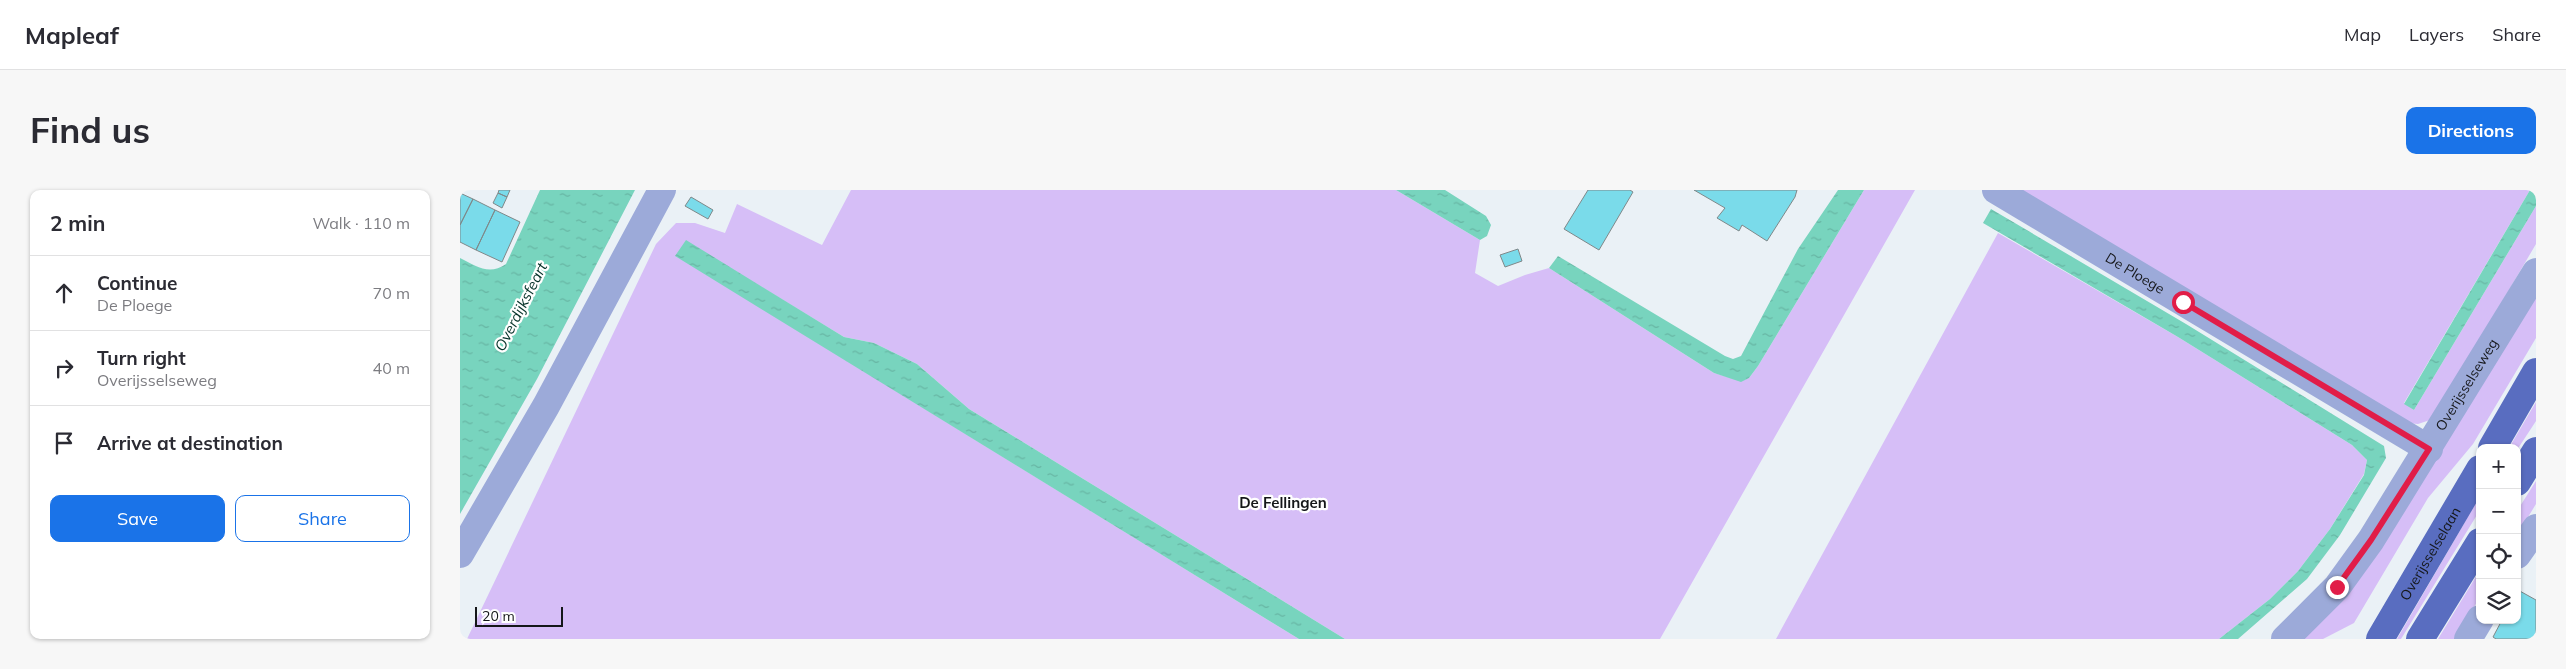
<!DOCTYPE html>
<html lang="en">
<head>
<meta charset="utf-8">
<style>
	body { margin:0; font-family:Mulish,sans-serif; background:#f7f7f7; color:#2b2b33 }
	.controls { position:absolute; right:15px; bottom:15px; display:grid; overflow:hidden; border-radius:10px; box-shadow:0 1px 4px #0004 }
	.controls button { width:45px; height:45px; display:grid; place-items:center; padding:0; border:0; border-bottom:1px solid #e1e1e2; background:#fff; color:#2b2b33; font:25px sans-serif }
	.scale { position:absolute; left:15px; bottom:12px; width:88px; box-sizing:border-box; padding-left:5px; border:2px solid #151719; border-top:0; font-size:14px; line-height:18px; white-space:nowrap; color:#151719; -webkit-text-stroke:4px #fff; paint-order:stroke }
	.stop { position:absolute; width:15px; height:15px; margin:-11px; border:4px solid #e11d48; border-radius:50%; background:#fff }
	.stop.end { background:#e11d48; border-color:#fff; box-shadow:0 1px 5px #0008 }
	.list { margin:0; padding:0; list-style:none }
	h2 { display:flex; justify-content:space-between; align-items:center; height:65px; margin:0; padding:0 20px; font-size:21px }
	h2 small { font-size:16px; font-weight:400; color:#7c7c81 }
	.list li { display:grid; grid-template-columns:32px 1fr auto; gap:15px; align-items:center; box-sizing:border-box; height:75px; padding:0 20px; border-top:1px solid #e1e1e2 }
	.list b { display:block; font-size:19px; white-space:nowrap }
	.list p { margin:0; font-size:16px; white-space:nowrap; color:#7c7c81 }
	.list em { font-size:16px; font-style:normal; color:#7c7c81 }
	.actions { display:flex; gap:10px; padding:15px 20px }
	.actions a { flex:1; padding:11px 0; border:1px solid #1a73e8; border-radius:10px; text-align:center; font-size:18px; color:#1a73e8 }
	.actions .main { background:#1a73e8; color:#fff }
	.icon { flex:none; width:28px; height:28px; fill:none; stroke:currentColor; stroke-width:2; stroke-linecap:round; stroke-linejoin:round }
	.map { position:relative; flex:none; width:2076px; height:449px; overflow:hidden; border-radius:10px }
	header { display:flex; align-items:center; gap:30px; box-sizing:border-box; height:70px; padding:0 25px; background:#fff; border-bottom:1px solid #e1e1e2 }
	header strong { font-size:24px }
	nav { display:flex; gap:28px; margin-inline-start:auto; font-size:18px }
	.intro { display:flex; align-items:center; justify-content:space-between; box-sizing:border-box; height:120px; padding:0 30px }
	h1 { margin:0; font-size:35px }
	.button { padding:12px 22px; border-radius:10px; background:#1a73e8; color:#fff; font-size:18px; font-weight:700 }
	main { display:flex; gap:30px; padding:0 30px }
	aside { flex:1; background:#fff; border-radius:10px; box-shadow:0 1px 4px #0004 }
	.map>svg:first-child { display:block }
	.grass { fill:#d6bef7 }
	.water { fill:url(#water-ripples) }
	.building { fill:#7adbea; stroke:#7f8889 }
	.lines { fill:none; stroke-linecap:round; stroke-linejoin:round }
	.minor { stroke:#9caad9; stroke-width:28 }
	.major { stroke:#596dc0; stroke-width:28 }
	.route { stroke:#e11d48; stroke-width:6 }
	.labels { text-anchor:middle; stroke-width:4.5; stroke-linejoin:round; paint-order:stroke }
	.street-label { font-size:14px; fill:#151719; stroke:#fff }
	.water-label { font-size:15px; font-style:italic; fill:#053229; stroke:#fff }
	.neighbourhood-label { font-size:15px; font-weight:bold; fill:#151719; stroke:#fff }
</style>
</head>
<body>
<header>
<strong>Mapleaf</strong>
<nav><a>Map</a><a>Layers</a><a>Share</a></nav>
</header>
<div class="intro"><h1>Find us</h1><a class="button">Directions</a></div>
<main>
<aside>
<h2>2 min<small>Walk · 110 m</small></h2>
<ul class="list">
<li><svg class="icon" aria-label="ahead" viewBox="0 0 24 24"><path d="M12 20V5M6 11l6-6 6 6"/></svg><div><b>Continue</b><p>De Ploege</p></div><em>70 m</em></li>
<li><svg class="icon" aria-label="right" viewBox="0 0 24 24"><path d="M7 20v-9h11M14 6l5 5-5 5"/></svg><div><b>Turn right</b><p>Overijsselseweg</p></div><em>40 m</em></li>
<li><svg class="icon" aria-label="arrive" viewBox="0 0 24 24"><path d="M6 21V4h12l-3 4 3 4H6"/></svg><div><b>Arrive at destination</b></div></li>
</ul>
<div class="actions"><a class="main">Save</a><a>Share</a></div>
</aside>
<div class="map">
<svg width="2076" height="449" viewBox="0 0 2076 449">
	<defs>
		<pattern id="water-ripples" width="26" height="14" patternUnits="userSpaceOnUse" patternTransform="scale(1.25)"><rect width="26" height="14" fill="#78d4be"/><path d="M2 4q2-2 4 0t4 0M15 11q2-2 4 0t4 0" fill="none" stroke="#67b5a3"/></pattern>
	</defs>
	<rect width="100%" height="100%" fill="#eaf1f6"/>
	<path class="grass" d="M 391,0 L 936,0 L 1020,50 L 1015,83 L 1038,96 L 1065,85 L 1089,78 L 1254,183 L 1281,191 L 1289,188 L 1298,176 L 1404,0 L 1455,0 L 1200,449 L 885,449 L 509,219 L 457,174 L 414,153 L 384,147 L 226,51 L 216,66 L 839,449 L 7,449 L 196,54 L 216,33 L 235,33 L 265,43 L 277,14 L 362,55 Z
		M 1550,0 L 2070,0 L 1944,213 L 1954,220 L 2076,16 L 2076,54 L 1973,229 L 1958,234 L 1947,233 Z
		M 1538,43 L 1718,147 L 1892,255 L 1907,270 L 1904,284 L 1870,339 L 1838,381 L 1810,409 L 1759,449 L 1316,449 Z
		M 2076,95 L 2076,148 L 2013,254 L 1968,308 L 1894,433 L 1863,449 L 1839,449 Z
		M 2076,212 L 2076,231 L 2057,260 L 2057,258 L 2049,258 Z
		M 2076,291 L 2076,314 L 2057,345 L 2057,321 Z
		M 2020,306 L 2020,320 L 1941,449 L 1937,449 Z
		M 2020,380 L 2020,407 L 1995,449 L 1978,449 Z"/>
	<path class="water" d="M 80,0 L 175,0 L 77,189 L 0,324 L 0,68 C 16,76 29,86 46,74 Z
		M 936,0 L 985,0 L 1026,26 L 1031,35 L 1027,46 L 1020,50 Z
		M 1378,0 L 1404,0 L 1298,176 L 1289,188 L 1281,192 L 1254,183 L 1089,78 L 1098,66 L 1265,166 L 1273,169 L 1281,166 L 1338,59 Z
		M 2070,0 L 2076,0 L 2076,16 L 1954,220 L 1944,214 Z
		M 1531,19 L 1726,134 L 1924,256 L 1926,268 L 1880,345 L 1847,389 L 1778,449 L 1759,449 L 1810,409 L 1838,381 L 1870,339 L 1904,285 L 1907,270 L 1892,255 L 1718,147 L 1523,33 Z
		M 226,50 L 384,147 L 414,153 L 457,174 L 509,219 L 885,449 L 839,449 L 215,66 Z"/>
	<path class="building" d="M 39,0 L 50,0 L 47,7 L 38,3 Z
		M 1128,0 L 1170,0 L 1173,2 L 1139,60 L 1104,39 Z
		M 1234,0 L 1337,0 L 1335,7 L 1307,51 L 1282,35 L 1279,41 L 1257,28 L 1265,18 Z
		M 0,3 L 13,9 L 0,35 Z
		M 38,3 L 47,7 L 42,18 L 33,13 Z
		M 231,7 L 253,20 L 248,29 L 225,16 Z
		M 13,9 L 35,20 L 16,60 L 0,52 L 0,35 Z
		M 35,20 L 60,32 L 42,72 L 16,60 Z
		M 1058,59 L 1062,71 L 1045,77 L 1040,65 Z
		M 2058,400 L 2076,410 L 2076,449 L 2036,449 L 2033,447 L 2042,430 L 2057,430 Z"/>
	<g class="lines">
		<g class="minor">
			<path id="s1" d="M 1536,0 L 1969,259"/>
			<path d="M 0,364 L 86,216 L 202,0"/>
			<path d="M 2057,365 L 2076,338"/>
			<path id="s2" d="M 1825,449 L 1877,397 L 1911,350 L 2076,82"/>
			<path d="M 2008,449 L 2020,429"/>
		</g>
		<g class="major">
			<path d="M 2032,258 L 2076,182"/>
			<path d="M 2057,292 L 2076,261"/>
			<path id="s3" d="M 1920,449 L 2020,279"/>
			<path d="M 1960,449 L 2020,352"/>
		</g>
	</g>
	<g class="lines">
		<path class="route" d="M 1723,112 L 1969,259 L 1911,350 L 1877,397"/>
	</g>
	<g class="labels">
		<g class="street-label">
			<text dy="5" stroke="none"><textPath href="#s1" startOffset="162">De Ploege</textPath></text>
			<text dy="5" stroke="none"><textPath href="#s2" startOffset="314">Overijsselseweg</textPath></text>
			<text dy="5" stroke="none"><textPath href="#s3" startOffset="99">Overijsselselaan</textPath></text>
		</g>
		<g class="water-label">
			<text transform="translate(61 117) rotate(-63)" y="5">Overdijksfeart</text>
		</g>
		<g class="neighbourhood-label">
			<text x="823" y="318">De Fellingen</text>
		</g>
	</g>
</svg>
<div class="controls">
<button>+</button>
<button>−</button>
<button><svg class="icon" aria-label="locate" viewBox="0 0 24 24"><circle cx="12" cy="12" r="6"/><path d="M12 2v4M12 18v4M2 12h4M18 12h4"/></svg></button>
<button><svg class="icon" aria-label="layers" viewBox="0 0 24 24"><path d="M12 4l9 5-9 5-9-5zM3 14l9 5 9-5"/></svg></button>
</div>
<div class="scale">20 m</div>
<div class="stop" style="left:1723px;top:112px"></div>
<div class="stop end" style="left:1877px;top:397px"></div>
</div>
</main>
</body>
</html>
